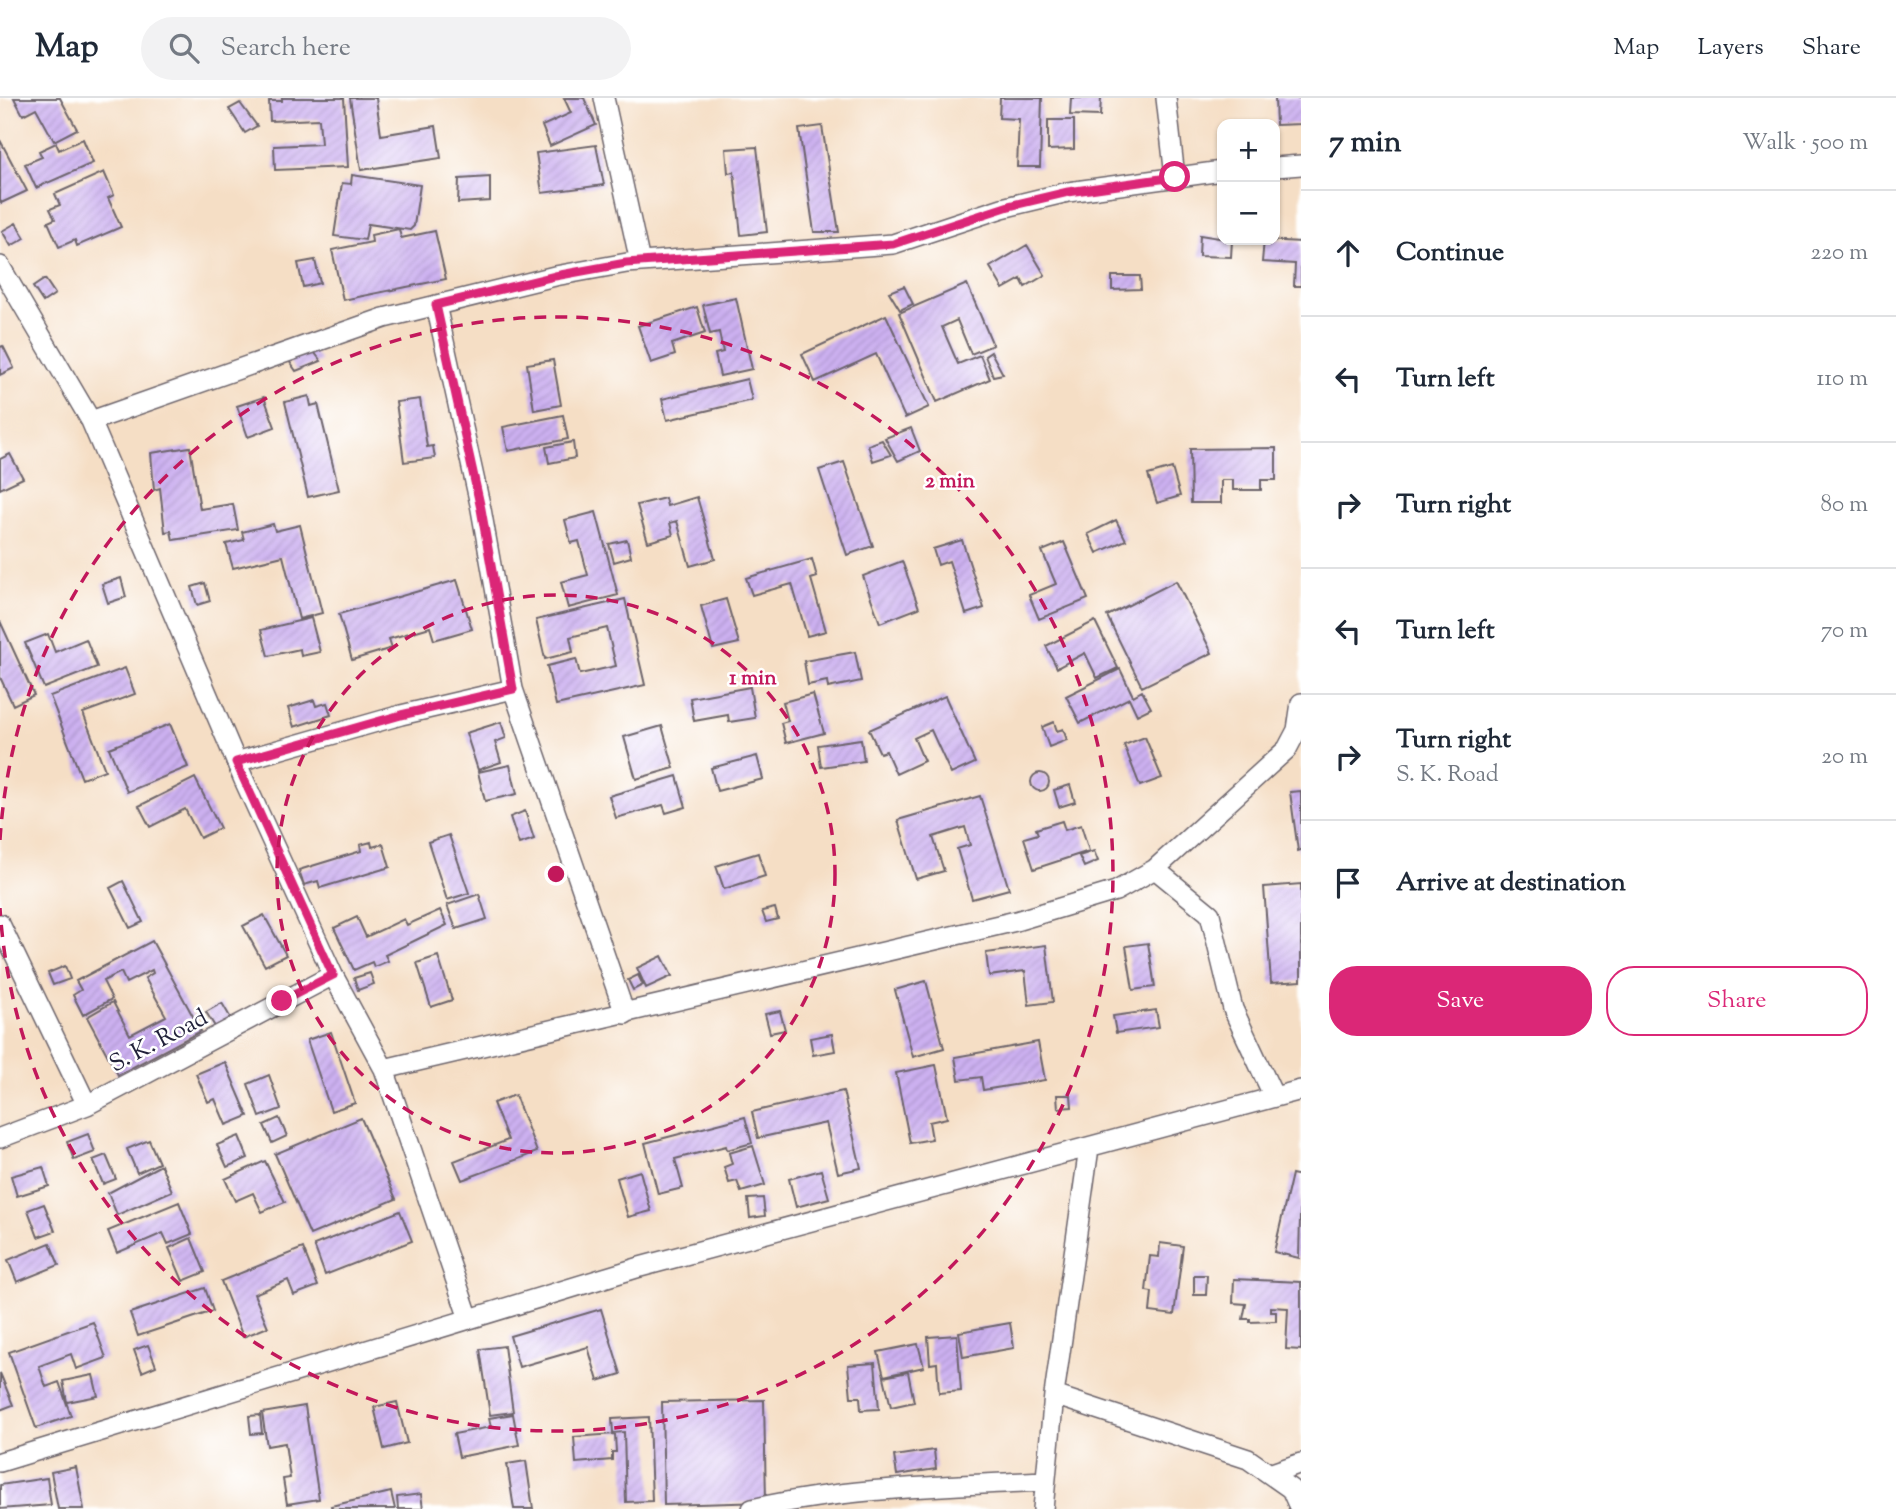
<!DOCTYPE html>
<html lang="en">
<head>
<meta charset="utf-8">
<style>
	body { margin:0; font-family:"Sorts Mill Goudy",serif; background:#f2f2f3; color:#1f2937 }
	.controls { position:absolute; right:21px; top:21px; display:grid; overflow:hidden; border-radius:14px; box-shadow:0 2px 5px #0004 }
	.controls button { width:63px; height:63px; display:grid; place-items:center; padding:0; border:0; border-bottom:2px solid #e0e1e3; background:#fff; color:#1f2937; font:35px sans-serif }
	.stop { position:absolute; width:21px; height:21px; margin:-16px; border:5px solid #db2777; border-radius:50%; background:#fff }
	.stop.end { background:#db2777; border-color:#fff; box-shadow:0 2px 7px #0008 }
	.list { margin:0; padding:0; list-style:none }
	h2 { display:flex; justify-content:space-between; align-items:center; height:91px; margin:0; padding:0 28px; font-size:30px }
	h2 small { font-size:23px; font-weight:400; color:#747a83 }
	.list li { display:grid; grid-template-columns:46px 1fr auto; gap:21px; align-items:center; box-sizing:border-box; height:126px; padding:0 28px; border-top:2px solid #e0e1e3 }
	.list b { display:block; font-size:26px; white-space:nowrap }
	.list p { margin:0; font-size:23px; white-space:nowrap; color:#747a83 }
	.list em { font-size:23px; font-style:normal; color:#747a83 }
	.actions { display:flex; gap:14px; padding:21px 28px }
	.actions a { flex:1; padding:16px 0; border:2px solid #db2777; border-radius:28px; text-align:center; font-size:24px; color:#db2777 }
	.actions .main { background:#db2777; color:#fff }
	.icon { flex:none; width:38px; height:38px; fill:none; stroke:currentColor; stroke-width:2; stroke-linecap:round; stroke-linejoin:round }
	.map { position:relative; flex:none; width:1301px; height:1411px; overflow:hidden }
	header { display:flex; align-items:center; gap:42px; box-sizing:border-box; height:98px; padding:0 35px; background:#fff; border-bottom:2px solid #e0e1e3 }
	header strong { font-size:33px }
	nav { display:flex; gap:38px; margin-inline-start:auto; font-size:24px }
	.search { width:490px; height:63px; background:#f2f2f3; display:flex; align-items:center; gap:18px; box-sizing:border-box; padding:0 24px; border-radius:38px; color:#747a83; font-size:26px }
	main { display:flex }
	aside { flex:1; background:#fff }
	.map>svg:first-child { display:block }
	.building { fill:url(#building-hatch) }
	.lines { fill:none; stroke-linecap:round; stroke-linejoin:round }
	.street-casing { stroke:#6c646b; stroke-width:22 }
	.street { stroke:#fff; stroke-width:19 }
	.route { stroke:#db2777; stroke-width:9 }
	.ring { fill:none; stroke:#c2185b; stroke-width:3.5; stroke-dasharray:12 9 }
	.labels { text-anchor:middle; stroke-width:5; stroke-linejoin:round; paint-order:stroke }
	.street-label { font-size:24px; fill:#22223b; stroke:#fff }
	.centre { fill:#c2185b; stroke:#fff; stroke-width:3.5 }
	.ring-label { font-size:21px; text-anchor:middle; font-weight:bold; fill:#c2185b; stroke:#fff; stroke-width:5; stroke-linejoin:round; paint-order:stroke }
</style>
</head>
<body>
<header>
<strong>Map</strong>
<div class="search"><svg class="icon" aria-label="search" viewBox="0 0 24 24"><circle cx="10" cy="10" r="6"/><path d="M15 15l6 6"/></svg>Search here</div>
<nav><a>Map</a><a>Layers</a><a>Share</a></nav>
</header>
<main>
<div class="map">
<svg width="1301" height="1411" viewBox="0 0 1301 1411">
	<defs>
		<pattern id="building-hatch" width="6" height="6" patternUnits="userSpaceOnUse" patternTransform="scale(1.75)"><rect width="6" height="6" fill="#ccb0f0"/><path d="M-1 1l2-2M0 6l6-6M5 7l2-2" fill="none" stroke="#af97cf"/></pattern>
	</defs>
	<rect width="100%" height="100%" fill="#fff"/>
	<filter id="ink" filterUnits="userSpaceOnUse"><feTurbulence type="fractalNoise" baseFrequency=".0143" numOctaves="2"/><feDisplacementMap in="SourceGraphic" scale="14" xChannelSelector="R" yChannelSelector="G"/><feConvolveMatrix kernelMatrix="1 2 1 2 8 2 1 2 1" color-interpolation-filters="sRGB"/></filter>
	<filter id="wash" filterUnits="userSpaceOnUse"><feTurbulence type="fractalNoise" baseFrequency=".00686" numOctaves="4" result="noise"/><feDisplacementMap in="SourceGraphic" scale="28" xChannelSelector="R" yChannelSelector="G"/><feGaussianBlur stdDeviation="1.57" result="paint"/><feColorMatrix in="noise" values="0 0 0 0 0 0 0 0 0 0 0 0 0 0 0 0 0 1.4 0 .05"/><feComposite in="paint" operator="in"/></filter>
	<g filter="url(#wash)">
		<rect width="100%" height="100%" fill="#f5dec5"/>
		<g id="blocks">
			<path class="building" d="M 14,0 L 60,0 L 77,31 L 54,43 L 36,10 L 23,17 Z
				M 282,0 L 344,0 L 348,69 L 275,72 L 274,48 L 321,46 L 319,21 L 270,23 L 269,3 L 282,3 Z
				M 350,0 L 376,0 L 381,37 L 436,28 L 441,60 L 361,72 Z
				M 564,0 L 584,0 L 596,27 L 550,48 L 542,28 L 571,15 Z
				M 1000,0 L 1042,0 L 1040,69 L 1017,69 L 1019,21 L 999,20 Z
				M 1071,0 L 1101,0 L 1100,18 L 1070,17 Z
				M 1275,0 L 1301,0 L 1301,26 L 1276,27 Z
				M 240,5 L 257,28 L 245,35 L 229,11 Z
				M 1048,22 L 1074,22 L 1074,51 L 1048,52 Z
				M 822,28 L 839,134 L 814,134 L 799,31 Z
				M 83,41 L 93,65 L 36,90 L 25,66 L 42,59 L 39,53 L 56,45 L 59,52 Z
				M 0,42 L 27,93 L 1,105 L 0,102 Z
				M 596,47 L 604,87 L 542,95 L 536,55 Z
				M 757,49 L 767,134 L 741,137 L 734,74 L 728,75 L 726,51 Z
				M 104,74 L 114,97 L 108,100 L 121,129 L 77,148 L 75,142 L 59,149 L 48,124 L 55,121 L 50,111 L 60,107 L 55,96 Z
				M 352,77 L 420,87 L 414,128 L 410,132 L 368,126 L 365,142 L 334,138 L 342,85 L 351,86 Z
				M 490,79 L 490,103 L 458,105 L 459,81 Z
				M 16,125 L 25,140 L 11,148 L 2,133 Z
				M 399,131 L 401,140 L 435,133 L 446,181 L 343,202 L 332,152 L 372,144 L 371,137 Z
				M 1200,137 L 1232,142 L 1231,159 L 1199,158 Z
				M 1264,142 L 1301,144 L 1301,188 L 1294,188 L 1295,166 L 1262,164 Z
				M 1027,147 L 1045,177 L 1025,189 L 1021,181 L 1003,191 L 990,169 Z
				M 315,162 L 320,185 L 303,189 L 298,165 Z
				M 1112,178 L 1140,178 L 1141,191 L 1112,192 Z
				M 45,181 L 55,196 L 43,204 L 33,189 Z
				M 967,186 L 993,247 L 971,256 L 957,222 L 942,229 L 958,266 L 980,257 L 990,281 L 937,304 L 899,215 Z
				M 904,188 L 913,206 L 900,212 L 889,194 Z
				M 736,200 L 752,271 L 720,278 L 715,256 L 723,254 L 719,234 L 710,236 L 703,207 Z
				M 697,209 L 705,235 L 672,246 L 675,257 L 651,265 L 638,228 Z
				M 886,217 L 929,309 L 905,320 L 876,256 L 815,284 L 802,256 Z
				M 3,248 L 14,270 L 0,277 L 0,249 Z
				M 311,250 L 321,263 L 296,273 L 287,260 Z
				M 991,254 L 1003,276 L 993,278 L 985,258 Z
				M 553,262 L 561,307 L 534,312 L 527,266 Z
				M 747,281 L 752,302 L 667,322 L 662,301 Z
				M 309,298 L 311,308 L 318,306 L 339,392 L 308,399 L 285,304 Z
				M 264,299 L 275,329 L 248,339 L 237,308 Z
				M 420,301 L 427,349 L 433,348 L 435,360 L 404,364 L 396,304 Z
				M 563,317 L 568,341 L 508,353 L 503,329 Z
				M 911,330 L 920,353 L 898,363 L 885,340 Z
				M 882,342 L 891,357 L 873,363 L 868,347 Z
				M 573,344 L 575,360 L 549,365 L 546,349 Z
				M 190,349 L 200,411 L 233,406 L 238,432 L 173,442 L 171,433 L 165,434 L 160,390 L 154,392 L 151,355 Z
				M 1276,350 L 1276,382 L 1261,382 L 1261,392 L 1233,392 L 1233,382 L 1221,382 L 1221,405 L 1191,405 L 1190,351 Z
				M 10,356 L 23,380 L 0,391 L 0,361 Z
				M 844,364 L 873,448 L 847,457 L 819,372 Z
				M 1172,370 L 1180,398 L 1157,405 L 1148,377 Z
				M 697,399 L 715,461 L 690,468 L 677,423 L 670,425 L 673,437 L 648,444 L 637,407 L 665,400 L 667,408 Z
				M 596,414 L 618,497 L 568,510 L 561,484 L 588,477 L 579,443 L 571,445 L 565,422 Z
				M 1116,422 L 1126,442 L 1097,455 L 1088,436 Z
				M 273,426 L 275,433 L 300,427 L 322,515 L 299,521 L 283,458 L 233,470 L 226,446 L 244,442 L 242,434 Z
				M 627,442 L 631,459 L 614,464 L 609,446 Z
				M 962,442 L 984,510 L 966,516 L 949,463 L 938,467 L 933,451 Z
				M 1064,444 L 1088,501 L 1039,521 L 1029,497 L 1056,486 L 1042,453 Z
				M 812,461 L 817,479 L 811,481 L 826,533 L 807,538 L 792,486 L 752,497 L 746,480 Z
				M 902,463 L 919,510 L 880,525 L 863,478 Z
				M 121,480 L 126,499 L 108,505 L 102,486 Z
				M 457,482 L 472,531 L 434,542 L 430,529 L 389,541 L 392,550 L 352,562 L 339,516 Z
				M 1176,483 L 1212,555 L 1142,589 L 1107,518 Z
				M 205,485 L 210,503 L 197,507 L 192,489 Z
				M 625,501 L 645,587 L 556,607 L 547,568 L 576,561 L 580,576 L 616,568 L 607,530 L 570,539 L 573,554 L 545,561 L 536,522 Z
				M 726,501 L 739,545 L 713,551 L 701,508 Z
				M 311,520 L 320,554 L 301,558 L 300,551 L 268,558 L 261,532 Z
				M 0,523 L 34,597 L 13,607 L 0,579 Z
				M 1095,523 L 1118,570 L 1097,580 L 1085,555 L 1057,570 L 1046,548 Z
				M 48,536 L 55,554 L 86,541 L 97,569 L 44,590 L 25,545 Z
				M 855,554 L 861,583 L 828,590 L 827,583 L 808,587 L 804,563 Z
				M 125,570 L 135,596 L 83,615 L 105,672 L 82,681 L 50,598 Z
				M 1120,571 L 1133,598 L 1142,593 L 1151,610 L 1137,617 L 1129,600 L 1080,625 L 1066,598 Z
				M 750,589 L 755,620 L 729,624 L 728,617 L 694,623 L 690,600 Z
				M 813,596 L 824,635 L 786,645 L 781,625 L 788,623 L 783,604 Z
				M 945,598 L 975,665 L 951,676 L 931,632 L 914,640 L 924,663 L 896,676 L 886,653 L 880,655 L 869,632 Z
				M 314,602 L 316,608 L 327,605 L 331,617 L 294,629 L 288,610 Z
				M 501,624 L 506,640 L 495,644 L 501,664 L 478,672 L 466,635 Z
				M 1054,624 L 1057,633 L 1063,631 L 1067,642 L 1049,649 L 1042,629 Z
				M 170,626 L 188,669 L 127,694 L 109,650 Z
				M 662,628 L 674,670 L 636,681 L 624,639 Z
				M 1145,639 L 1162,680 L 1140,688 L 1124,647 Z
				M 861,641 L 864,663 L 821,669 L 818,647 Z
				M 757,658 L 763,681 L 717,693 L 711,670 Z
				M 510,667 L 517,696 L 485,703 L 478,674 Z
				M1031 684a9 9 0 1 1 18 0a9 9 0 1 1-18 0Z
				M 677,678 L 686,709 L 666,715 L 663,707 L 616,720 L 609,698 Z
				M 195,680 L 220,730 L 200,740 L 185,711 L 150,729 L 139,708 Z
				M 1070,687 L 1075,704 L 1059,709 L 1054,692 Z
				M 1301,693 L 1301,752 L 1298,753 L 1290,694 Z
				M 980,698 L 1009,791 L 972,801 L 957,751 L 970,747 L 965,729 L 933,739 L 944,773 L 916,781 L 898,722 Z
				M 525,713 L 534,741 L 519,746 L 510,719 Z
				M 1062,723 L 1065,732 L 1081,727 L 1089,753 L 1034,771 L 1024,740 L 1038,736 L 1036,731 Z
				M 449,737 L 469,795 L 447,802 L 428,744 Z
				M 371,744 L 372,749 L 383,746 L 390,769 L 320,790 L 318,783 L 304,787 L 299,772 L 361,753 L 360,747 Z
				M 1094,753 L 1098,763 L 1084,769 L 1079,758 Z
				M 758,755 L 765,778 L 724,791 L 716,768 Z
				M 123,783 L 143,824 L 130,830 L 110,790 Z
				M 1301,786 L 1301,883 L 1271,885 L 1264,789 Z
				M 479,796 L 487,821 L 456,831 L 447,807 Z
				M 775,810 L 778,821 L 766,824 L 762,813 Z
				M 440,812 L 447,827 L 385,857 L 388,863 L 374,869 L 372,864 L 354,872 L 334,830 L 357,819 L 366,839 L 404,821 L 407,827 Z
				M 264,817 L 286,857 L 265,868 L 243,828 Z
				M 152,843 L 201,933 L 118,977 L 87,919 L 113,904 L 130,937 L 166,918 L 145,880 L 153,875 L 152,872 L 126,885 L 121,874 L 103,883 L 112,901 L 83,917 L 73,897 L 81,892 L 76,883 Z
				M 1148,845 L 1155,889 L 1133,892 L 1126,848 Z
				M 1046,847 L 1053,904 L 1029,907 L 1025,873 L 989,878 L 986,855 Z
				M 438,858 L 452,902 L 431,909 L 417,865 Z
				M 662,858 L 672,878 L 646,890 L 637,870 Z
				M 65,868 L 70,881 L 53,887 L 48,875 Z
				M 370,875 L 374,886 L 358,892 L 354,880 Z
				M 638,877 L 643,887 L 633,892 L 628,882 Z
				M 926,883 L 944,950 L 913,959 L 895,892 Z
				M 222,905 L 233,924 L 217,932 L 206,914 Z
				M 1156,912 L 1159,929 L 1116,935 L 1113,918 Z
				M 780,913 L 785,932 L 770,935 L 765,916 Z
				M 331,934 L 355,1005 L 331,1013 L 307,942 Z
				M 832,936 L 835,953 L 813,957 L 810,940 Z
				M 1038,944 L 1045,982 L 983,992 L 981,979 L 959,982 L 955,959 Z
				M 225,964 L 248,1018 L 226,1027 L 215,1001 L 208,1004 L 196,976 Z
				M 936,967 L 947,1020 L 929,1024 L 932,1041 L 910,1045 L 896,975 Z
				M 269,977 L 281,1011 L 260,1019 L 248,986 Z
				M 843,993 L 861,1070 L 838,1075 L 826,1025 L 758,1040 L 752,1014 Z
				M 515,997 L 537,1054 L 462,1082 L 454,1063 L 508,1042 L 493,1005 Z
				M 1057,997 L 1071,997 L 1072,1009 L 1058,1010 Z
				M 745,1019 L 752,1045 L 727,1052 L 726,1048 L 675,1061 L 683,1090 L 658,1096 L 645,1045 Z
				M 279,1020 L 287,1038 L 272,1045 L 264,1027 Z
				M 361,1020 L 396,1101 L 310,1137 L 275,1056 Z
				M 88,1036 L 95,1054 L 74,1062 L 67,1044 Z
				M 239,1038 L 248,1060 L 227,1069 L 217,1047 Z
				M 149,1042 L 159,1065 L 137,1075 L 127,1051 Z
				M 753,1048 L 765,1087 L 741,1094 L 737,1083 L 729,1085 L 724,1069 L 732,1066 L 729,1055 Z
				M 106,1057 L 116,1081 L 103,1086 L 93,1062 Z
				M 265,1063 L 285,1104 L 262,1114 L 253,1095 L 235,1103 L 225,1081 Z
				M 161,1067 L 172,1093 L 117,1117 L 108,1095 Z
				M 43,1069 L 49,1088 L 17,1098 L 11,1078 Z
				M 821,1072 L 829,1100 L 796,1109 L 789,1081 Z
				M 640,1073 L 651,1113 L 628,1119 L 617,1080 Z
				M 1292,1076 L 1301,1078 L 1299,1160 L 1274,1154 Z
				M 763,1100 L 765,1118 L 750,1120 L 748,1101 Z
				M 179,1104 L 192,1136 L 168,1146 L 163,1135 L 117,1155 L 108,1133 Z
				M 44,1106 L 55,1133 L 38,1139 L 28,1112 Z
				M 400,1113 L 412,1143 L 325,1177 L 314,1147 Z
				M 191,1140 L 205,1174 L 183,1183 L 169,1150 Z
				M 50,1145 L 59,1167 L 17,1184 L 8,1162 Z
				M 1160,1145 L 1183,1148 L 1174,1217 L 1150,1214 L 1152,1194 L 1146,1193 L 1150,1158 L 1159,1159 Z
				M 303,1150 L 318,1188 L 294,1197 L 288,1182 L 254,1196 L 268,1229 L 243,1239 L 221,1183 Z
				M 1194,1177 L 1207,1177 L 1206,1197 L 1194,1197 Z
				M 1234,1181 L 1301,1184 L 1301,1252 L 1286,1251 L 1288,1210 L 1271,1209 L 1271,1214 L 1276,1214 L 1276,1223 L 1250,1224 L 1250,1221 L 1243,1221 L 1246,1206 L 1233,1205 Z
				M 205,1190 L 213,1213 L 138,1238 L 130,1215 Z
				M 601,1211 L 621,1276 L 598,1283 L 588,1249 L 519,1269 L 510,1238 Z
				M 93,1224 L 106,1260 L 76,1271 L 71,1256 L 39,1268 L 46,1289 L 59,1284 L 71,1318 L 36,1330 L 9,1254 Z
				M 1010,1225 L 1014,1250 L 963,1259 L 959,1234 Z
				M 957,1237 L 961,1293 L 939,1295 L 937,1265 L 930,1266 L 928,1239 Z
				M 918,1246 L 924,1269 L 884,1278 L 878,1254 Z
				M 148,1247 L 156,1268 L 142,1274 L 134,1252 Z
				M 504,1248 L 513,1314 L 490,1317 L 480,1251 Z
				M 875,1265 L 879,1311 L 861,1312 L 860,1299 L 851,1299 L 848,1267 Z
				M 908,1274 L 914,1304 L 891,1309 L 884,1279 Z
				M 0,1275 L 13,1307 L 0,1312 Z
				M 93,1277 L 98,1298 L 67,1304 L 63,1283 Z
				M 764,1302 L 766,1404 L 664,1407 L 662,1304 Z
				M 397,1304 L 407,1345 L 384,1351 L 374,1309 Z
				M 305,1308 L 319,1401 L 287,1406 L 283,1381 L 290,1380 L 285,1345 L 267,1348 L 262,1315 Z
				M 513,1316 L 519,1347 L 459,1359 L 454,1336 L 491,1329 L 489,1320 Z
				M 260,1317 L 262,1335 L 251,1336 L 249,1318 Z
				M 649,1319 L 652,1403 L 626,1404 L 624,1334 L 613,1335 L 612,1321 Z
				M 615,1336 L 616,1354 L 612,1354 L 612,1362 L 576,1365 L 574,1339 Z
				M 934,1352 L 936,1371 L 897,1377 L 894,1358 Z
				M 526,1363 L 533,1411 L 514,1411 L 507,1366 Z
				M 76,1369 L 84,1411 L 58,1411 L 51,1374 Z
				M 47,1380 L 51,1407 L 0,1411 L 0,1387 Z
				M 391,1394 L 395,1411 L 332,1411 L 331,1408 Z
				M 421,1396 L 423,1411 L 398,1411 L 397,1399 Z"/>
		</g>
	</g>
	<g filter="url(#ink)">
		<use href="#blocks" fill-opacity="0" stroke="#6c646b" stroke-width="2"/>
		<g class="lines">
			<g class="street-casing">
				<path id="street" d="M 604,0 L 640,164
					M 1166,0 L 1175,79
					M 1275,69 L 1301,67
					M 0,168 L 91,323 L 244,682 L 333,877 L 384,971 L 469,1221
					M 436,207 L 481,411 L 513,591 L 625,916
					M 91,323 L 384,220 L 555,178 L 627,165 L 893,146 L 1002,110 L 1068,94 L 1222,73
					M 236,664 L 401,617 L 513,591
					M 1155,771 L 1210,816 L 1233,911 L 1274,999
					M 0,826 L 87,1007
					M 384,971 L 1016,823 L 1116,793 L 1155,771 L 1287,651 L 1297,632 L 1301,605
					M 0,1040 L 87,1007 L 333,877
					M 1054,1297 L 1248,1361 L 1291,1391 L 1300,1411
					M 0,1364 L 640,1169 L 1301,992
					M 1272,1375 L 1301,1365
					M 752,1411 C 848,1389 947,1388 1045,1383
					M 1043,1411 L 1054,1297 L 1089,1050"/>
			</g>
			<use href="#street" class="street"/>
		</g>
	</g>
	<g class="lines" filter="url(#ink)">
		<path class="route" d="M 282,903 L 333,877 L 236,664 L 401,617 L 513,591 L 481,411 L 436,207 L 555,178 L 626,165 L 893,146 L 1009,108 L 1068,94 L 1175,79"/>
	</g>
	<g class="ring">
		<circle cx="556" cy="776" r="279"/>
		<path d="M0 742A557 557 0 1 1 0 810"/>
	</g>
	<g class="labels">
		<g class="street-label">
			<text transform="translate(158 942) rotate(-28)" y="8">S. K. Road</text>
		</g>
	</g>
	<circle cx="556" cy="776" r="10" class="centre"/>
	<g class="ring-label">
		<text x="950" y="389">2 min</text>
		<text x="753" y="586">1 min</text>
	</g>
</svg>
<div class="controls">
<button>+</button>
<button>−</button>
</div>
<div class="stop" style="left:1175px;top:79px"></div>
<div class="stop end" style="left:282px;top:903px"></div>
</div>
<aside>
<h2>7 min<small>Walk · 500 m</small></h2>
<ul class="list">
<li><svg class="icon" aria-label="ahead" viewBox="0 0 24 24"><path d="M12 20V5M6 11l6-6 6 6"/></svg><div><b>Continue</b></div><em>220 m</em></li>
<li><svg class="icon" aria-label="left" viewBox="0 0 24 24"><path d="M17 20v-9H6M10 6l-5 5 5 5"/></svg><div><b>Turn left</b></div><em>110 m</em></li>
<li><svg class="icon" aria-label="right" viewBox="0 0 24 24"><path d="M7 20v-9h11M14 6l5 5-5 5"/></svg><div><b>Turn right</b></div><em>80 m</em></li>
<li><svg class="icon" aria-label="left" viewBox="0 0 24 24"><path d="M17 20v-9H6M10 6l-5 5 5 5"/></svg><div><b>Turn left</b></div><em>70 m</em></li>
<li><svg class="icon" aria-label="right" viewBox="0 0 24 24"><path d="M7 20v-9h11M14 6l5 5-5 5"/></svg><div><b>Turn right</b><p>S. K. Road</p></div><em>20 m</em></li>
<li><svg class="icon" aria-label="arrive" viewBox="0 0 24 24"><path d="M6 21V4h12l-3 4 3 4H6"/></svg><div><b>Arrive at destination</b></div></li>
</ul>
<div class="actions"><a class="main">Save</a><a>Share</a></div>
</aside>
</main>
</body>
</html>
